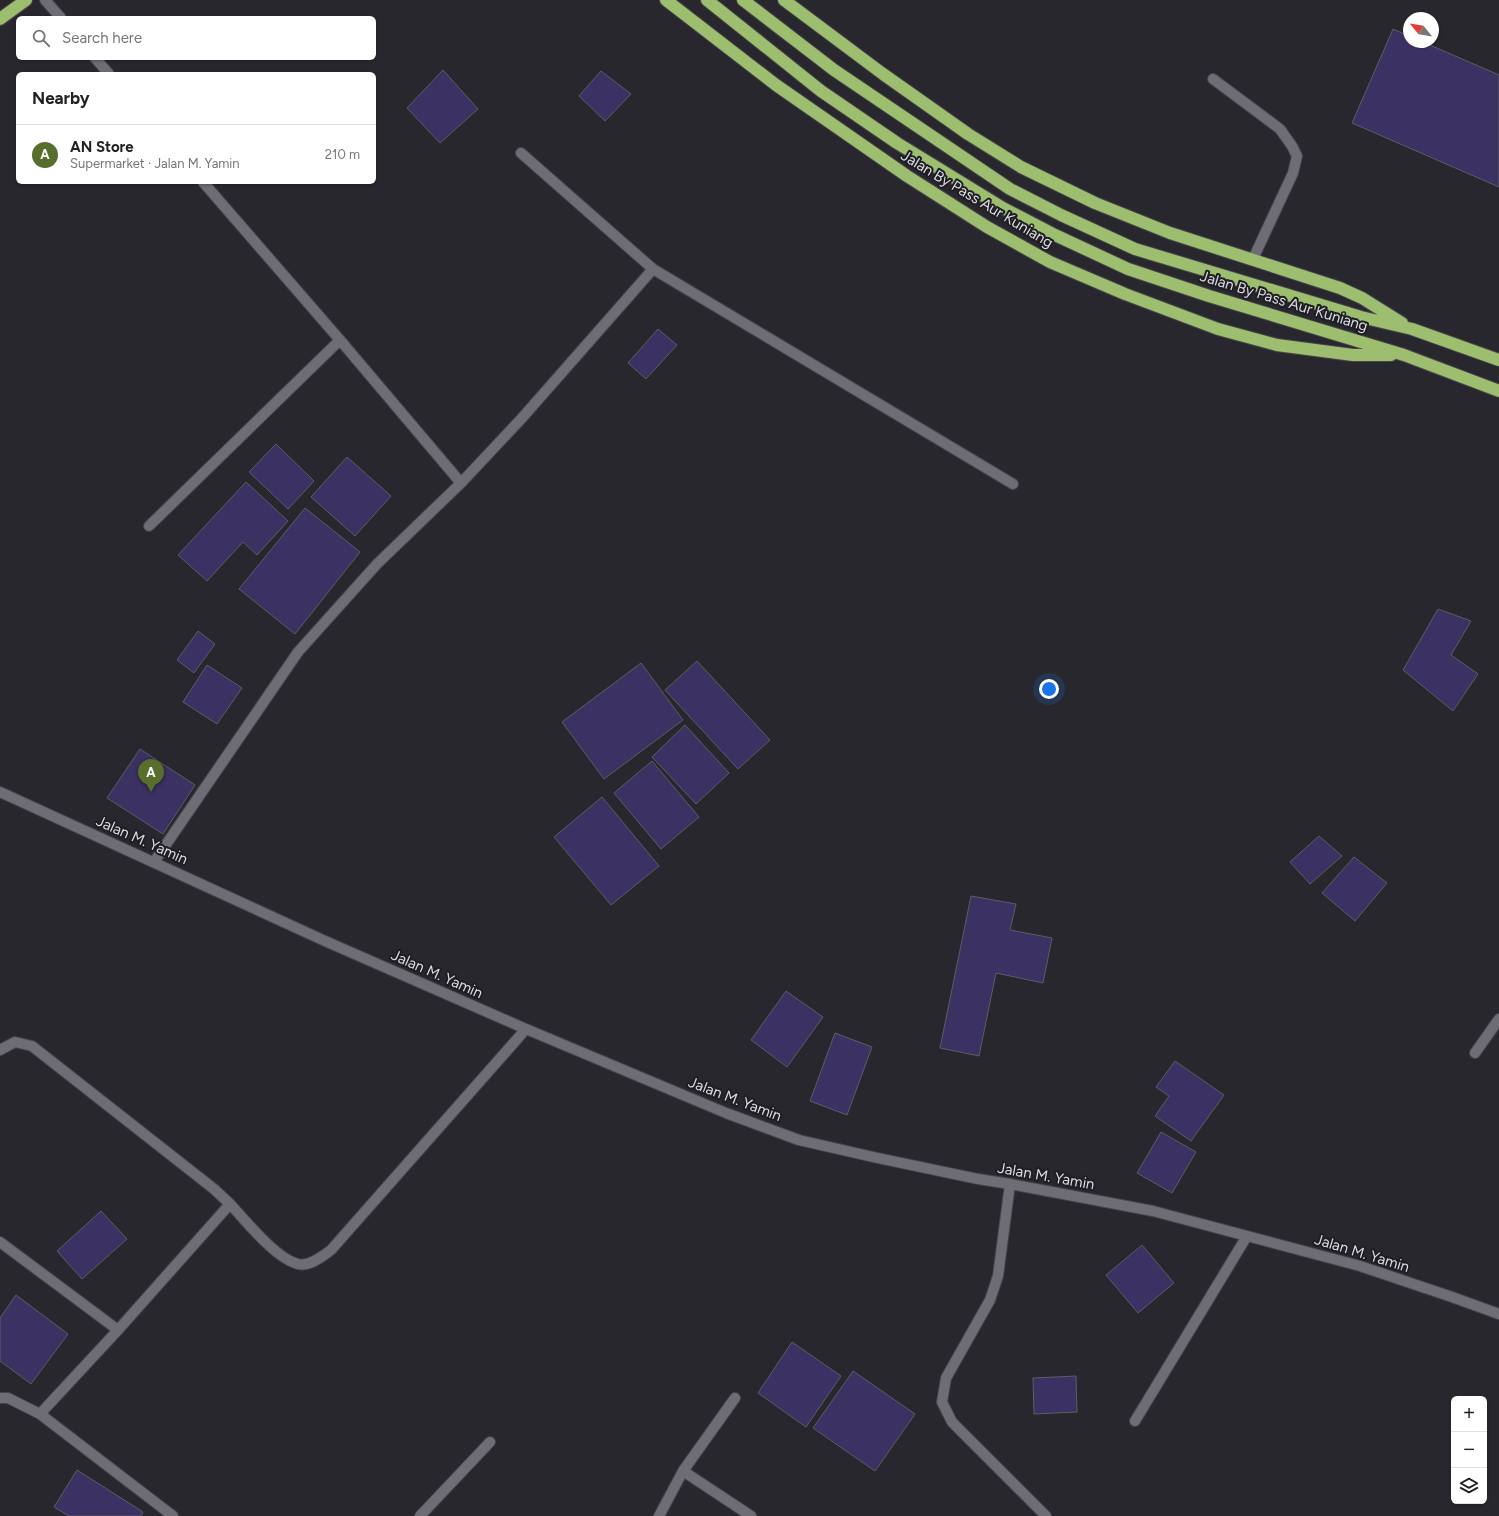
<!DOCTYPE html>
<html lang="en">
<head>
<meta charset="utf-8">
<style>
	body { margin:0; font-family:Figtree,sans-serif; background:#f6f6f6; color:#222 }
	.controls { position:absolute; right:12px; bottom:12px; display:grid; overflow:hidden; border-radius:6px; box-shadow:0 1px 3px #0004 }
	.controls button { width:36px; height:36px; display:grid; place-items:center; padding:0; border:0; border-bottom:1px solid #e0e0e0; background:#fff; color:#222; font:20px sans-serif }
	.compass { position:absolute; left:1403px; top:12px; width:36px; height:36px; border-radius:50%; background:#fff; box-shadow:0 1px 3px #0004; rotate:300deg }
	.you { position:absolute; left:1049px; top:689px; width:14px; height:14px; margin:-10px; border:3px solid #fff; border-radius:50%; background:#1a73e8; box-shadow:0 0 0 6px #1a73e833 }
	.badge { display:grid; place-items:center; width:26px; height:26px; border-radius:50%; background:#576e2c; color:#fff; font-size:13px; font-weight:700 }
	.pin { position:absolute; translate:-50% -33px; filter:drop-shadow(0 1px 2px #0008) }
	.pin::after { content:''; position:absolute; top:21px; width:14px; height:12px; background:inherit; clip-path:polygon(0 0,100% 0,50% 100%) }
	.list { margin:0; padding:0; list-style:none }
	h2 { display:flex; justify-content:space-between; align-items:center; height:52px; margin:0; padding:0 16px; font-size:17px }
	h2 small { font-size:13px; font-weight:400; color:#767676 }
	.list li { display:grid; grid-template-columns:26px 1fr auto; gap:12px; align-items:center; box-sizing:border-box; height:60px; padding:0 16px; border-top:1px solid #e0e0e0 }
	.list b { display:block; font-size:15px; white-space:nowrap }
	.list p { margin:0; font-size:13px; white-space:nowrap; color:#767676 }
	.list em { font-size:13px; font-style:normal; color:#767676 }
	.icon { flex:none; width:22px; height:22px; fill:none; stroke:currentColor; stroke-width:2; stroke-linecap:round; stroke-linejoin:round }
	.map { position:relative; flex:none; width:1499px; height:1516px; overflow:hidden }
	.search { position:absolute; background:#fff; box-shadow:0 1px 3px #0004; left:16px; top:16px; width:360px; height:44px; display:flex; align-items:center; gap:10px; box-sizing:border-box; padding:0 14px; border-radius:6px; color:#767676; font-size:15px }
	.panel { position:absolute; background:#fff; box-shadow:0 1px 3px #0004; left:16px; top:72px; width:360px; height:112px; border-radius:6px }
	.map>svg:first-child { display:block }
	.building { fill:#3b3263; stroke:#5d5c64 }
	.lines { fill:none; stroke-linecap:round; stroke-linejoin:round }
	.minor-casing { stroke:#46454a; stroke-width:12 }
	.highway-casing { stroke:#46454a; stroke-width:14 }
	.minor { stroke:#6e6d75; stroke-width:10 }
	.highway { stroke:#9dbe6e; stroke-width:12 }
	.labels { text-anchor:middle; stroke-width:4; stroke-linejoin:round; paint-order:stroke }
	.street-label { font-size:15px; fill:#dbdbdf; stroke:#1e1e24 }
</style>
</head>
<body>
<div class="map">
<svg width="1499" height="1516" viewBox="0 0 1499 1516">
	<rect width="100%" height="100%" fill="#28272e"/>
	<path class="building" d="M 1393,29 L 1409,36 L 1409,42 L 1423,42 L 1499,75 L 1499,187 L 1352,123 Z
		M 443,70 L 478,109 L 440,143 L 407,108 Z
		M 601,71 L 631,94 L 605,121 L 579,96 Z
		M 658,329 L 677,345 L 646,379 L 628,363 Z
		M 276,444 L 314,481 L 288,509 L 249,472 Z
		M 347,457 L 391,496 L 355,536 L 311,497 Z
		M 246,482 L 288,521 L 257,555 L 243,542 L 207,581 L 178,555 Z
		M 305,508 L 360,552 L 295,634 L 239,589 Z
		M 1438,609 L 1471,621 L 1451,655 L 1478,674 L 1453,711 L 1403,670 Z
		M 198,631 L 215,644 L 194,673 L 177,660 Z
		M 697,661 L 770,740 L 738,769 L 665,690 Z
		M 641,663 L 683,720 L 604,779 L 562,722 Z
		M 207,665 L 242,688 L 217,724 L 183,702 Z
		M 685,725 L 729,773 L 696,804 L 652,757 Z
		M 140,749 L 195,785 L 163,834 L 107,798 Z
		M 652,761 L 699,817 L 661,849 L 614,793 Z
		M 602,797 L 659,866 L 611,905 L 554,837 Z
		M 1319,836 L 1342,856 L 1310,884 L 1290,862 Z
		M 1354,857 L 1387,883 L 1355,921 L 1322,893 Z
		M 971,896 L 1016,904 L 1010,930 L 1052,938 L 1043,983 L 996,973 L 979,1056 L 940,1048 Z
		M 786,991 L 823,1017 L 787,1067 L 751,1040 Z
		M 835,1033 L 872,1047 L 847,1115 L 810,1101 Z
		M 1175,1061 L 1224,1095 L 1191,1141 L 1155,1116 L 1169,1096 L 1156,1087 Z
		M 1161,1132 L 1196,1152 L 1172,1193 L 1137,1173 Z
		M 101,1211 L 127,1239 L 82,1279 L 57,1251 Z
		M 1142,1245 L 1174,1283 L 1138,1313 L 1106,1275 Z
		M 16,1295 L 68,1334 L 31,1384 L 0,1361 L 0,1318 Z
		M 792,1342 L 841,1376 L 806,1427 L 758,1393 Z
		M 853,1371 L 915,1414 L 875,1471 L 813,1428 Z
		M 1076,1376 L 1077,1412 L 1034,1414 L 1033,1378 Z
		M 77,1470 L 143,1512 L 141,1516 L 69,1516 L 54,1507 Z"/>
	<g class="lines">
		<g class="minor-casing">
			<path id="minor" d="M 45,0 L 61,18
				M 95,58 L 109,74
				M 1213,79 L 1280,129 L 1292,146 L 1297,156 L 1293,173 L 1253,259
				M 521,153 L 653,269 L 1013,484
				M 203,182 L 340,340 L 461,483
				M 149,526 L 340,340
				M 0,792 L 325,941 L 526,1029 L 726,1113 L 799,1140 L 878,1158 L 978,1179 L 1010,1184 L 1153,1211 L 1360,1266 L 1452,1297 L 1499,1314
				M 154,862 L 298,652 L 377,564 L 461,483 L 522,418 L 653,269
				M 0,1050 L 15,1042 L 32,1046 L 214,1189 L 230,1204 L 118,1330 L 40,1414
				M 1475,1053 L 1499,1019
				M 1010,1184 L 998,1276 L 990,1300 L 946,1378 L 942,1402 L 952,1422 L 1046,1516
				M 230,1204 C 246,1221 276,1259 298,1264 C 309,1267 323,1256 331,1250 L 526,1029
				M 0,1242 L 118,1330
				M 0,1398 L 8,1398 L 40,1414 L 173,1516
				M 1135,1421 L 1247,1236
				M 683,1471 L 751,1516
				M 420,1516 L 490,1442
				M 659,1516 L 683,1471 L 735,1398"/>
		</g>
		<g class="highway-casing">
			<path id="highway" d="M 666,0 L 776,85 L 907,176 L 987,227 L 1050,262 L 1125,294 L 1218,329 L 1277,345 L 1353,355 L 1391,355
				M 707,0 L 821,91 L 897,143 L 1003,208 L 1055,235 L 1128,269 L 1209,296 L 1404,355 L 1499,391
				M 743,0 L 834,70 L 942,143 L 1010,189 L 1061,215 L 1135,249 L 1361,317 L 1412,329 L 1499,360
				M 784,0 L 883,74 L 968,134 L 1021,167 L 1095,203 L 1170,233 L 1340,288 L 1362,298 L 1402,323
				M 0,19 L 26,0"/>
		</g>
		<use href="#minor" class="minor"/>
		<use href="#highway" class="highway"/>
	</g>
	<g class="labels">
		<g class="street-label">
			<text transform="translate(977 199) rotate(31)" y="5">Jalan By Pass Aur Kuniang</text>
			<text transform="translate(1284 301) rotate(17)" y="5">Jalan By Pass Aur Kuniang</text>
			<text transform="translate(142 840) rotate(24)" y="5">Jalan M. Yamin</text>
			<text transform="translate(437 974) rotate(24)" y="5">Jalan M. Yamin</text>
			<text transform="translate(735 1099) rotate(21)" y="5">Jalan M. Yamin</text>
			<text transform="translate(1046 1176) rotate(10)" y="5">Jalan M. Yamin</text>
			<text transform="translate(1362 1253) rotate(17)" y="5">Jalan M. Yamin</text>
		</g>
	</g>
</svg>
<div class="controls">
<button>+</button>
<button>−</button>
<button><svg class="icon" aria-label="layers" viewBox="0 0 24 24"><path d="M12 4l9 5-9 5-9-5zM3 14l9 5 9-5"/></svg></button>
</div>
<svg class="compass" viewBox="-18 -18 36 36"><path d="M0-13l5 13h-10z" fill="#e53935"/><path d="M0 13l5-13h-10z" fill="#767676"/></svg>
<div class="you"></div>
<div class="pin badge" style="left:151px;top:792px">A</div>
<div class="search"><svg class="icon" aria-label="search" viewBox="0 0 24 24"><circle cx="10" cy="10" r="6"/><path d="M15 15l6 6"/></svg>Search here</div>
<section class="panel">
<h2>Nearby<small></small></h2>
<ul class="list">
<li><span class="badge">A</span><div><b>AN Store</b><p>Supermarket · Jalan M. Yamin</p></div><em>210 m</em></li>
</ul>
</section>
</div>
</body>
</html>
